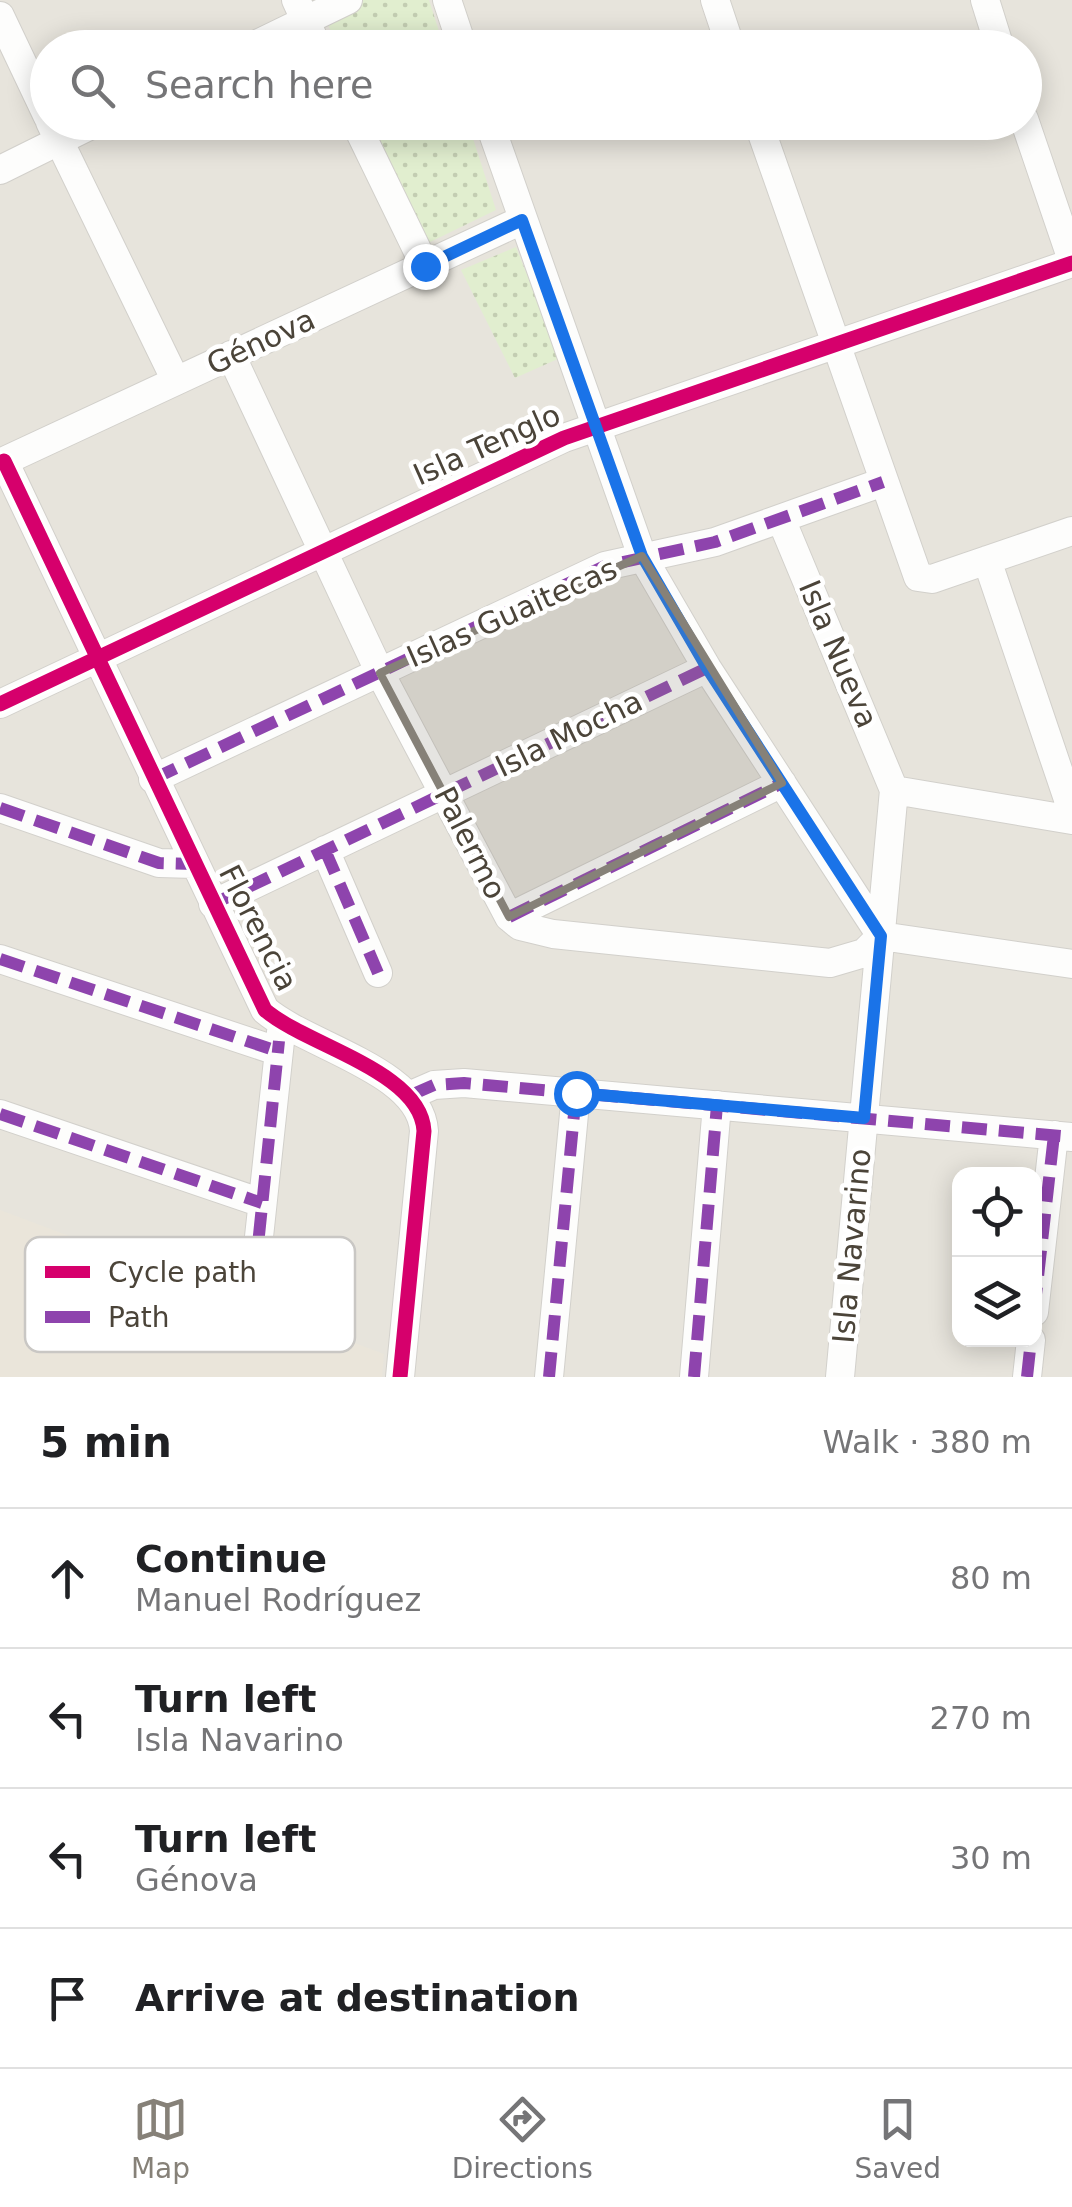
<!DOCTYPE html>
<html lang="en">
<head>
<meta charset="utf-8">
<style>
	body { margin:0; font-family:"DejaVu Sans",sans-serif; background:#f6f6f6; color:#202124 }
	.controls { position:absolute; right:30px; bottom:30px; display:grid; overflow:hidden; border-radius:20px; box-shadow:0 5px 25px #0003 }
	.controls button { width:90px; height:90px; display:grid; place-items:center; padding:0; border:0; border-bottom:2px solid #e0e0e0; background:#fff; color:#202124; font:50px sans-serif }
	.stop { position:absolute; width:30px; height:30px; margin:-22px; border:8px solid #1a73e8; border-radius:50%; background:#fff }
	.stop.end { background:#1a73e8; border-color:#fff; box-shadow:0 2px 10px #0008 }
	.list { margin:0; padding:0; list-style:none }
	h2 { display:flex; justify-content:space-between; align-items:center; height:130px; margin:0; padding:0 40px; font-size:42px }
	h2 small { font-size:32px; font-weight:400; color:#757577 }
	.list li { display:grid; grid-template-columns:65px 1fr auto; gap:30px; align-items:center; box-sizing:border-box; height:140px; padding:0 40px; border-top:2px solid #e0e0e0 }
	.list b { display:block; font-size:38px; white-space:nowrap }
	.list p { margin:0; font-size:32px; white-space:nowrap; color:#757577 }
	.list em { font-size:32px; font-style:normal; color:#757577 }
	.icon { flex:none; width:55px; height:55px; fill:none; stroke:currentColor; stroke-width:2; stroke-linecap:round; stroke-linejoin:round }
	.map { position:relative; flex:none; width:1072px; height:1377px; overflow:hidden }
	.search { position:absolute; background:#fff; box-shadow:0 5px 25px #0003; left:30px; right:30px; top:30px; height:110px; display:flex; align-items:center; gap:25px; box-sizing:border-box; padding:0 35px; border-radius:55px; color:#757577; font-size:38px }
	.sheet { height:690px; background:#fff }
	nav { display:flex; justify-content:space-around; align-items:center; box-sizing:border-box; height:140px; border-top:2px solid #e0e0e0; background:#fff; font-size:28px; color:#757577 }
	nav a { display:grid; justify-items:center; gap:5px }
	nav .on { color:#868178 }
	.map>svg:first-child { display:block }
	.residential { fill:#e7e4dc; fill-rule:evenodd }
	.education { fill:#eae5da }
	.grass { fill:url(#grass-dots) }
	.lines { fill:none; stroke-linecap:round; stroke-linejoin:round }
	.street-casing { stroke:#d2d0cb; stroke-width:30 }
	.street { stroke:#fdfdfc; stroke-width:28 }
	.quiet { stroke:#8e44ad; stroke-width:12; stroke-dasharray:25 12; stroke-linecap:butt }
	.cycleway-casing { stroke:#fff; stroke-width:21 }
	.cycleway { stroke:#d6006c; stroke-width:15 }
	.route { stroke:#1a73e8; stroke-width:12 }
	.marked { fill:#868178; fill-opacity:0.2; stroke:#868178; stroke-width:8; stroke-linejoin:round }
	.labels { text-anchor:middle; stroke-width:9; stroke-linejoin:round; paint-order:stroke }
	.street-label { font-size:30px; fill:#4b4439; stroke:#fff }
	.key { fill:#fff; stroke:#c9c7c4; stroke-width:2.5 }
	.key-label { font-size:28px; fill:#4b4439 }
</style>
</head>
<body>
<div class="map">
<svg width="1072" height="1377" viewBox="0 0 1072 1377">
	<defs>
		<pattern id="grass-dots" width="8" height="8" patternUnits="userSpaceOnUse" patternTransform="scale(2.5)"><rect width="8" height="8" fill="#e1eecf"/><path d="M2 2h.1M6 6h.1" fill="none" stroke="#c3cdb2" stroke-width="1.8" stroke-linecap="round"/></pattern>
	</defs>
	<rect width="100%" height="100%" fill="#f4f2ee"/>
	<path class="residential" d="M 0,0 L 1072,0 L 1072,1377 L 0,1377 ZM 48,48 L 1024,48 L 1024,122 L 48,122 ZM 960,1174 L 1034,1174 L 1034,1340 L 960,1340 Z"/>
	<path class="education" d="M 0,1210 L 384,1354 L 382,1377 L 0,1377 Z"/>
	<path class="grass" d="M 317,0 L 429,0 L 444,47 L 338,47 Z
		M 372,123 L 468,123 L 496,210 L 426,244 Z
		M 516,247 L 560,358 L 515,378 L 461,270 Z"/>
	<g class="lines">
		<g class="street-casing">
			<path id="street" d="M 296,0 L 318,48
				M 447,0 L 463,48
				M 715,0 L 731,48
				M 985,0 L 1000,48
				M 0,16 L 48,117
				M 249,48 L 348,0
				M 1024,119 L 1072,260
				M 50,122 L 176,381
				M 355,122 L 425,266
				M 489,122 L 642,556 L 707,668 L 881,936
				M 758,122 L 918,577 L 932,579 L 1072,531
				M 0,170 L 97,122
				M 231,355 L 380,673 L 509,917 L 520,926 L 553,934 L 830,963 L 864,953 L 881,936
				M 4,461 L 265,1010 C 307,1046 421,1071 424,1131 L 400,1377
				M 0,463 L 522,220
				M 781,519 L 894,790 L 840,1377
				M 987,560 L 1072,811
				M 0,704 L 564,438 L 1072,263
				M 153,779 L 605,566 L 715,542 L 883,482
				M 894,790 L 1072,820
				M 0,808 L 159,863 L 194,864
				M 325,850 L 378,973
				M 213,904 L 707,668
				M 509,917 L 782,783
				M 881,936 L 1072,964
				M 0,959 L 277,1051
				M 411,1095 L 434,1085 L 464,1083 L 1072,1137
				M 0,1114 L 262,1203
				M 255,1274 L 281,1032
				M 1034,1312 L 1054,1135
				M 549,1377 L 576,1093
				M 694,1377 L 717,1105
				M 1027,1377 L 1031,1340"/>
		</g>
		<use href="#street" class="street"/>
		<path class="quiet" d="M 153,779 L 605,566 L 715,542 L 883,482
			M 0,808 L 159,863 L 194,864
			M 325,850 L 378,973
			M 213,904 L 707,668
			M 509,917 L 782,783
			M 0,959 L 277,1051
			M 411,1095 L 434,1085 L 464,1083 L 1072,1137
			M 0,1114 L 262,1203
			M 255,1274 L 279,1041
			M 1034,1312 L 1054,1135
			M 549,1377 L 576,1093
			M 694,1377 L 717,1105
			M 1027,1377 L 1031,1340"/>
		<g class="cycleway-casing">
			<path id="cycleway" d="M 4,461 L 265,1010 C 307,1046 421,1071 424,1131 L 400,1377
				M 0,704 L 564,438 L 1072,263"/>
		</g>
		<use href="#cycleway" class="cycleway"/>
	</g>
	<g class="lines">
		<path class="route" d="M 425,266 L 522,220 L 642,556 L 707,668 L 881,936 L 864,1118 L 576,1093"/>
	</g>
	<path class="marked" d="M 642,556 L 782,783 L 509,917 L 380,673 Z"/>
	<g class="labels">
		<g class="street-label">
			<text transform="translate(261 342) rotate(-25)" y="10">Génova</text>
			<text transform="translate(487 445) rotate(-24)" y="10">Isla Tenglo</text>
			<text transform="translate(512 613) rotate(-24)" y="10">Islas Guaitecas</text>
			<text transform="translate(838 654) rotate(67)" y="10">Isla Nueva</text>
			<text transform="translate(569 734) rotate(-26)" y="10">Isla Mocha</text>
			<text transform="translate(470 843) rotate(63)" y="10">Palermo</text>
			<text transform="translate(258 928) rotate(63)" y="10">Florencia</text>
			<text transform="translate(852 1246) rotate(-85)" y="10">Isla Navarino</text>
		</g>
	</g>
	<rect x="25" y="1237" width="330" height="115" rx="15" class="key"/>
	<rect x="45" y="1266" width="45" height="12" fill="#d6006c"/>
	<rect x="45" y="1311" width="45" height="12" fill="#8e44ad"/>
	<g class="key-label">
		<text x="108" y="1282">Cycle path</text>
		<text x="108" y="1327">Path</text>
	</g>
</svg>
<div class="controls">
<button><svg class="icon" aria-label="locate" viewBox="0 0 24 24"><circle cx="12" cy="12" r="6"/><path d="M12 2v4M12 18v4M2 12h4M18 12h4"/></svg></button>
<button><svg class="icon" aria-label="layers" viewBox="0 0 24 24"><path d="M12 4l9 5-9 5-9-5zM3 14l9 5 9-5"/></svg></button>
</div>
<div class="stop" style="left:576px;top:1093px"></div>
<div class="stop end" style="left:425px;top:266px"></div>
<div class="search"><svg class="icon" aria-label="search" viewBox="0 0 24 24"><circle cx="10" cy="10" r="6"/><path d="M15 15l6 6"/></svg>Search here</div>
</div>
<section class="sheet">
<h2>5 min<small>Walk · 380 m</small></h2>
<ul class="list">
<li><svg class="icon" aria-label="ahead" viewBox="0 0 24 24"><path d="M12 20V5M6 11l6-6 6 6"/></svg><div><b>Continue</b><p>Manuel Rodríguez</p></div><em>80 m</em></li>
<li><svg class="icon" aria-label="left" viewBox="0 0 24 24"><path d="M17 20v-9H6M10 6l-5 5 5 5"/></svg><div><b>Turn left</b><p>Isla Navarino</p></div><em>270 m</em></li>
<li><svg class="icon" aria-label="left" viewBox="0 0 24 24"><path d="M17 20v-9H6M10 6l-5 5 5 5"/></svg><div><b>Turn left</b><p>Génova</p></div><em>30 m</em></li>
<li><svg class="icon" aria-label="arrive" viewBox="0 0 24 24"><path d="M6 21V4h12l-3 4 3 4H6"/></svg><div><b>Arrive at destination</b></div></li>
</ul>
</section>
<nav>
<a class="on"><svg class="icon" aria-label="map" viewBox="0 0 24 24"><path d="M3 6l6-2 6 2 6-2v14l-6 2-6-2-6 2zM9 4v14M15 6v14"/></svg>Map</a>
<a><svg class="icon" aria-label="directions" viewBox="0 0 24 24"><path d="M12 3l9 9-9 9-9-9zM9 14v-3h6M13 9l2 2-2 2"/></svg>Directions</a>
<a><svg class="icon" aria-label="saved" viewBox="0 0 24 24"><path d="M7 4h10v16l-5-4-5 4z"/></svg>Saved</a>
</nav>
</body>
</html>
